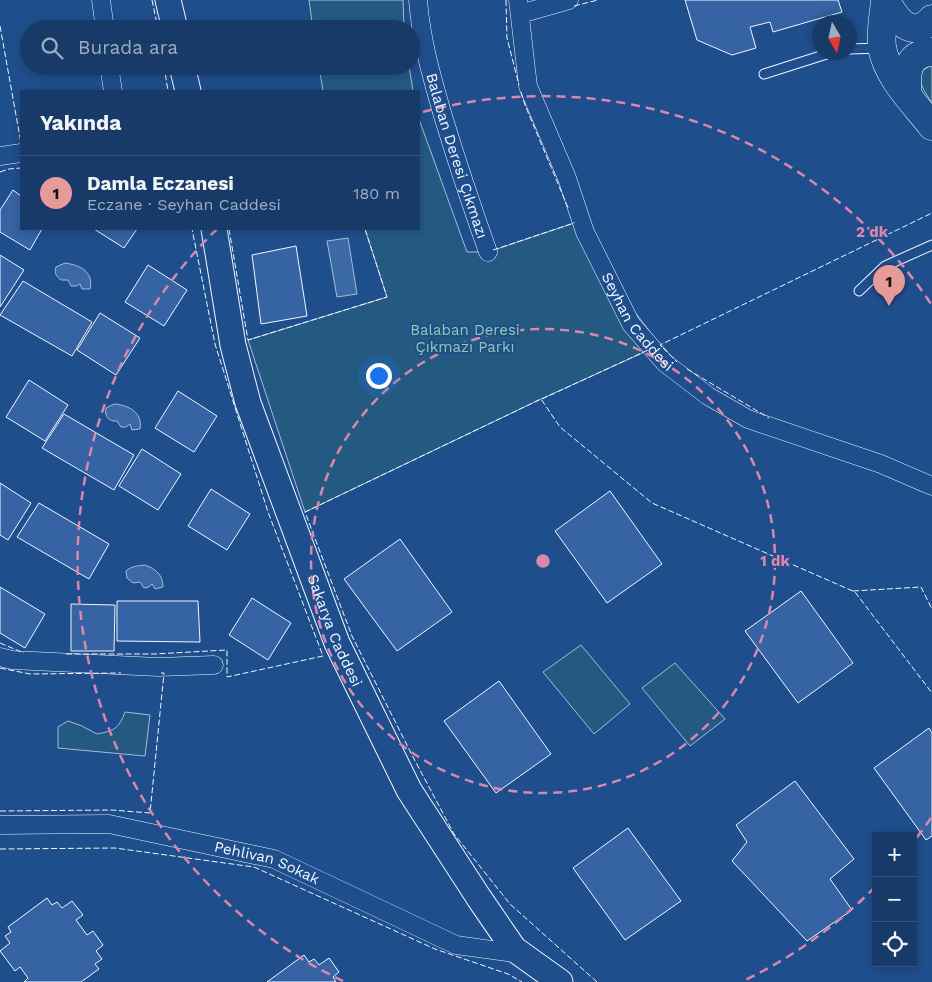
<!DOCTYPE html>
<html lang="tr">
<head>
<meta charset="utf-8">
<style>
	body { margin:0; font-family:"Work Sans",sans-serif; background:#20416f; color:#f1f3f6 }
	.controls { position:absolute; right:15px; bottom:15px; display:grid; overflow:hidden; border-radius:0px; box-shadow:0 2px 8px #0003 }
	.controls button { width:45px; height:45px; display:grid; place-items:center; padding:0; border:0; border-bottom:1px solid #36547d; background:#173a69; color:#f1f3f6; font:25px sans-serif }
	.compass { position:absolute; left:812px; top:15px; width:45px; height:45px; border-radius:50%; background:#173a69; box-shadow:0 2px 8px #0003; rotate:171deg }
	.you { position:absolute; left:378px; top:375px; width:18px; height:18px; margin:-12px; border:4px solid #fff; border-radius:50%; background:#1a73e8; box-shadow:0 0 0 8px #1a73e833 }
	.badge { display:grid; place-items:center; width:32px; height:32px; border-radius:50%; background:#e69b98; color:#111; font-size:16px; font-weight:700 }
	.pin { position:absolute; translate:-50% -41px; filter:drop-shadow(0 1px 2px #0008) }
	.pin::after { content:''; position:absolute; top:26px; width:18px; height:15px; background:inherit; clip-path:polygon(0 0,100% 0,50% 100%) }
	.list { margin:0; padding:0; list-style:none }
	h2 { display:flex; justify-content:space-between; align-items:center; height:65px; margin:0; padding:0 20px; font-size:21px }
	h2 small { font-size:16px; font-weight:400; color:#9eadc0 }
	.list li { display:grid; grid-template-columns:32px 1fr auto; gap:15px; align-items:center; box-sizing:border-box; height:75px; padding:0 20px; border-top:1px solid #36547d }
	.list b { display:block; font-size:19px; white-space:nowrap }
	.list p { margin:0; font-size:16px; white-space:nowrap; color:#9eadc0 }
	.list em { font-size:16px; font-style:normal; color:#9eadc0 }
	.icon { flex:none; width:28px; height:28px; fill:none; stroke:currentColor; stroke-width:2; stroke-linecap:round; stroke-linejoin:round }
	.map { position:relative; flex:none; width:932px; height:982px; overflow:hidden }
	.search { position:absolute; background:#173a69; box-shadow:0 2px 8px #0003; left:20px; top:20px; width:400px; height:55px; display:flex; align-items:center; gap:12px; box-sizing:border-box; padding:0 18px; border-radius:28px; color:#9eadc0; font-size:19px }
	.panel { position:absolute; background:#173a69; box-shadow:0 2px 8px #0003; left:20px; top:90px; width:400px; height:140px; border-radius:0px }
	.map>svg:first-child { display:block }
	.green { fill:#245a82; stroke:#a8bbd7 }
	.water { fill:#3b69a3; stroke:#a8bbd7 }
	.building { fill:#3563a3; stroke:#f2f6ff }
	.lines { fill:none; stroke-linecap:round; stroke-linejoin:round }
	.lane-casing { stroke:#f2f6ff; stroke-width:11 }
	.street-casing { stroke:#f2f6ff; stroke-width:19 }
	.secondary-casing { stroke:#f2f6ff; stroke-width:27 }
	.primary-casing { stroke:#f2f6ff; stroke-width:29 }
	.lane { stroke:#1f4e8c; stroke-width:9 }
	.street { stroke:#1f4e8c; stroke-width:18 }
	.secondary { stroke:#1f4e8c; stroke-width:25 }
	.primary { stroke:#1f4e8c; stroke-width:28 }
	.fence { stroke:#f2f6ff; stroke-width:1; stroke-dasharray:6 2.5; stroke-linecap:butt }
	.ring { fill:none; stroke:#da87ad; stroke-width:2.5; stroke-dasharray:9 6 }
	.labels { text-anchor:middle; stroke-width:4; stroke-linejoin:round; paint-order:stroke }
	.street-label { font-size:15px; fill:#f2f6ff; stroke:#1f4e8c }
	.park-label { font-size:15px; fill:#97c8a6; stroke:#1f4e8c }
	.centre { fill:#da87ad; stroke:#1f4e8c; stroke-width:2.5 }
	.ring-label { font-size:15px; text-anchor:middle; font-weight:bold; fill:#da87ad; stroke:#1f4e8c; stroke-width:4; stroke-linejoin:round; paint-order:stroke }
</style>
</head>
<body>
<div class="map">
<svg width="932" height="982" viewBox="0 0 932 982">
	<rect width="100%" height="100%" fill="#1f4e8c"/>
	<path class="green" d="M 309,0 L 403,0 L 404,29 L 313,29 Z
		M 932,65 L 932,103 C 925,92 917,83 923,70 Z
		M 319,66 L 409,66 L 413,91 L 323,91 Z
		M 419,119 L 467,252 L 488,252 L 574,223 L 635,312 L 660,345 L 541,399 L 305,512 L 248,340 L 387,297 L 365,229 L 419,229 Z
		M 581,645 L 630,704 L 594,734 L 543,672 Z
		M 675,663 L 725,719 L 690,746 L 642,688 Z
		M 125,712 L 150,715 L 145,756 L 58,748 L 58,727 L 68,721 L 82,726 L 97,734 C 113,731 119,729 125,712 Z"/>
	<path class="water" d="M 348,238 L 357,294 L 337,297 L 327,241 Z
		M 65,263 C 79,265 94,271 90,289 L 82,289 L 80,284 L 76,286 L 71,286 L 68,280 L 61,280 C 56,276 54,273 56,267 Z
		M 114,404 C 128,405 143,412 140,429 L 132,430 L 130,424 L 126,427 L 121,427 L 117,421 C 109,422 104,416 106,408 Z
		M 145,565 C 156,569 163,575 163,587 L 155,589 L 152,584 L 149,587 L 144,588 L 140,582 L 133,583 L 127,578 L 126,571 C 131,566 138,566 145,565 Z"/>
	<path class="building" d="M 685,0 L 838,0 L 842,12 L 773,32 L 770,22 L 750,27 L 756,48 L 732,55 L 697,40 Z
		M 13,190 L 21,196 L 21,229 L 42,229 L 30,250 L 0,232 L 0,210 Z
		M 94,229 L 137,229 L 124,248 Z
		M 296,246 L 307,316 L 261,324 L 252,255 Z
		M 0,255 L 24,270 L 0,307 Z
		M 148,265 L 187,290 L 164,326 L 125,302 Z
		M 23,281 L 92,322 L 72,356 L 0,315 Z
		M 100,313 L 140,338 L 116,375 L 77,350 Z
		M 29,380 L 68,405 L 45,441 L 6,417 Z
		M 178,391 L 217,416 L 194,452 L 155,428 Z
		M 64,414 L 134,455 L 114,490 L 42,448 Z
		M 142,449 L 181,474 L 158,510 L 119,486 Z
		M 0,483 L 31,503 L 8,540 L 0,535 Z
		M 211,489 L 250,514 L 227,550 L 188,526 Z
		M 610,491 L 662,564 L 607,603 L 555,531 Z
		M 39,503 L 109,544 L 89,579 L 17,537 Z
		M 400,539 L 452,612 L 397,651 L 344,579 Z
		M 0,587 L 45,614 L 25,648 L 0,633 Z
		M 801,591 L 853,663 L 798,703 L 745,631 Z
		M 252,598 L 291,623 L 268,660 L 229,635 Z
		M 117,601 L 198,601 L 200,642 L 117,641 Z
		M 71,604 L 115,605 L 114,651 L 71,651 Z
		M 499,681 L 551,754 L 496,793 L 444,721 Z
		M 929,728 L 932,733 L 932,836 L 926,840 L 874,768 Z
		M 795,781 L 854,859 L 830,879 L 852,910 L 807,941 L 732,861 L 747,842 L 736,825 Z
		M 628,828 L 681,901 L 625,940 L 573,868 Z
		M 47,898 L 52,905 L 57,902 L 62,908 L 72,901 L 83,915 L 76,920 L 87,935 L 93,931 L 103,945 L 96,951 L 102,959 L 95,964 L 99,969 L 81,982 L 24,982 L 28,978 L 20,967 L 15,971 L 0,951 L 10,943 L 5,936 L 11,932 L 8,927 Z
		M 304,955 L 309,962 L 314,959 L 319,965 L 329,958 L 339,972 L 333,977 L 336,982 L 267,982 Z"/>
	<g class="lines">
		<g class="lane-casing">
			<path id="lane" d="M 850,49 L 880,48
				M 764,74 L 833,52
				M 859,291 L 885,266 L 932,245"/>
		</g>
		<g class="street-casing">
			<g id="street">
				<path d="M 101,0 L 105,29"/>
				<path id="s1" d="M 418,0 C 421,40 432,78 443,116 C 457,162 472,207 488,252"/>
				<path id="s2" d="M 518,0 L 528,86 L 567,178 L 585,232 L 631,324 L 665,363 L 708,396 L 748,419 L 881,464 L 932,486"/>
				<path d="M 520,14 L 569,0"/>
				<path d="M 109,66 L 113,91"/>
				<path d="M 0,156 L 21,153"/>
				<path d="M 0,657 L 12,660 L 158,667 L 214,665"/>
				<path id="s3" d="M 0,825 L 109,824 L 274,859 L 456,945 L 521,954"/>
			</g>
		</g>
		<g class="secondary-casing">
			<g id="secondary">
				<path d="M 168,0 L 175,29"/>
				<path d="M 182,66 L 188,91"/>
				<path id="s4" d="M 214,229 L 233,345 L 248,403 L 337,643 L 409,790 L 479,898 L 514,949 L 560,982"/>
			</g>
		</g>
		<g class="primary-casing">
			<path id="primary" d="M 885,0 C 884,15 880,32 882,47 C 887,77 914,103 932,126
				M 886,0 C 895,19 912,41 932,19
				M 908,96 C 906,74 905,54 932,52"/>
		</g>
		<use href="#lane" class="lane"/>
		<use href="#street" class="street"/>
		<use href="#secondary" class="secondary"/>
		<use href="#primary" class="primary"/>
		<path class="fence" d="M 152,0 L 158,29
			M 506,0 L 507,38 L 519,85
			M 574,6 L 598,0
			M 0,26 L 21,143
			M 164,66 L 168,91
			M 521,92 L 525,105 L 569,210
			M 0,172 L 9,169 L 21,168
			M 229,229 L 248,340 L 387,297 L 365,229
			M 493,250 L 574,223 L 574,222
			M 662,347 L 660,345 L 932,213
			M 663,348 L 677,362
			M 687,369 L 769,418
			M 542,399 L 648,350
			M 853,591 L 921,587 L 932,609
			M 0,643 L 24,653
			M 66,654 L 154,654 L 227,650 L 227,677 L 323,656 L 268,512 L 215,344 L 192,229
			M 0,668 L 30,674 L 121,673
			M 0,811 L 112,810 L 150,813 L 164,673 L 161,673
			M 0,849 L 115,848 L 254,867 L 435,949 L 508,974 L 522,982
			M 597,982 L 510,904 L 454,834 L 412,755 L 352,636 L 305,512 L 541,399 L 560,427 L 652,503 L 855,592 L 932,693"/>
	</g>
	<g class="ring">
		<circle cx="543" cy="561" r="232"/>
		<path d="M931 818A465 465 0 0 1 914 841M875 887A465 465 0 0 1 743 981M343 981A465 465 0 0 1 217 229M423 112A465 465 0 0 1 931 304"/>
	</g>
	<g class="labels">
		<g class="street-label">
			<text dy="5" stroke="none"><textPath href="#s1" startOffset="161">Balaban Deresi Çıkmazı</textPath></text>
			<text dy="5" stroke="none"><textPath href="#s2" startOffset="348">Seyhan Caddesi</textPath></text>
			<text dy="5" stroke="none"><textPath href="#s4" startOffset="421">Sakarya Caddesi</textPath></text>
			<text dy="5" stroke="none"><textPath href="#s3" startOffset="272">Pehlivan Sokak</textPath></text>
		</g>
		<g class="park-label">
			<text x="465" y="335">Balaban Deresi<tspan x="465" dy="17">Çıkmazı Parkı</tspan></text>
		</g>
	</g>
	<circle cx="543" cy="561" r="8" class="centre"/>
	<g class="ring-label">
		<text x="872" y="237">2 dk</text>
		<text x="775" y="566">1 dk</text>
	</g>
</svg>
<div class="controls">
<button>+</button>
<button>−</button>
<button><svg class="icon" aria-label="locate" viewBox="0 0 24 24"><circle cx="12" cy="12" r="6"/><path d="M12 2v4M12 18v4M2 12h4M18 12h4"/></svg></button>
</div>
<svg class="compass" viewBox="-18 -18 36 36"><path d="M0-13l5 13h-10z" fill="#e53935"/><path d="M0 13l5-13h-10z" fill="#9eadc0"/></svg>
<div class="you"></div>
<div class="pin badge" style="left:889px;top:306px">1</div>
<div class="search"><svg class="icon" aria-label="search" viewBox="0 0 24 24"><circle cx="10" cy="10" r="6"/><path d="M15 15l6 6"/></svg>Burada ara</div>
<section class="panel">
<h2>Yakında<small></small></h2>
<ul class="list">
<li><span class="badge">1</span><div><b>Damla Eczanesi</b><p>Eczane · Seyhan Caddesi</p></div><em>180 m</em></li>
</ul>
</section>
</div>
</body>
</html>
